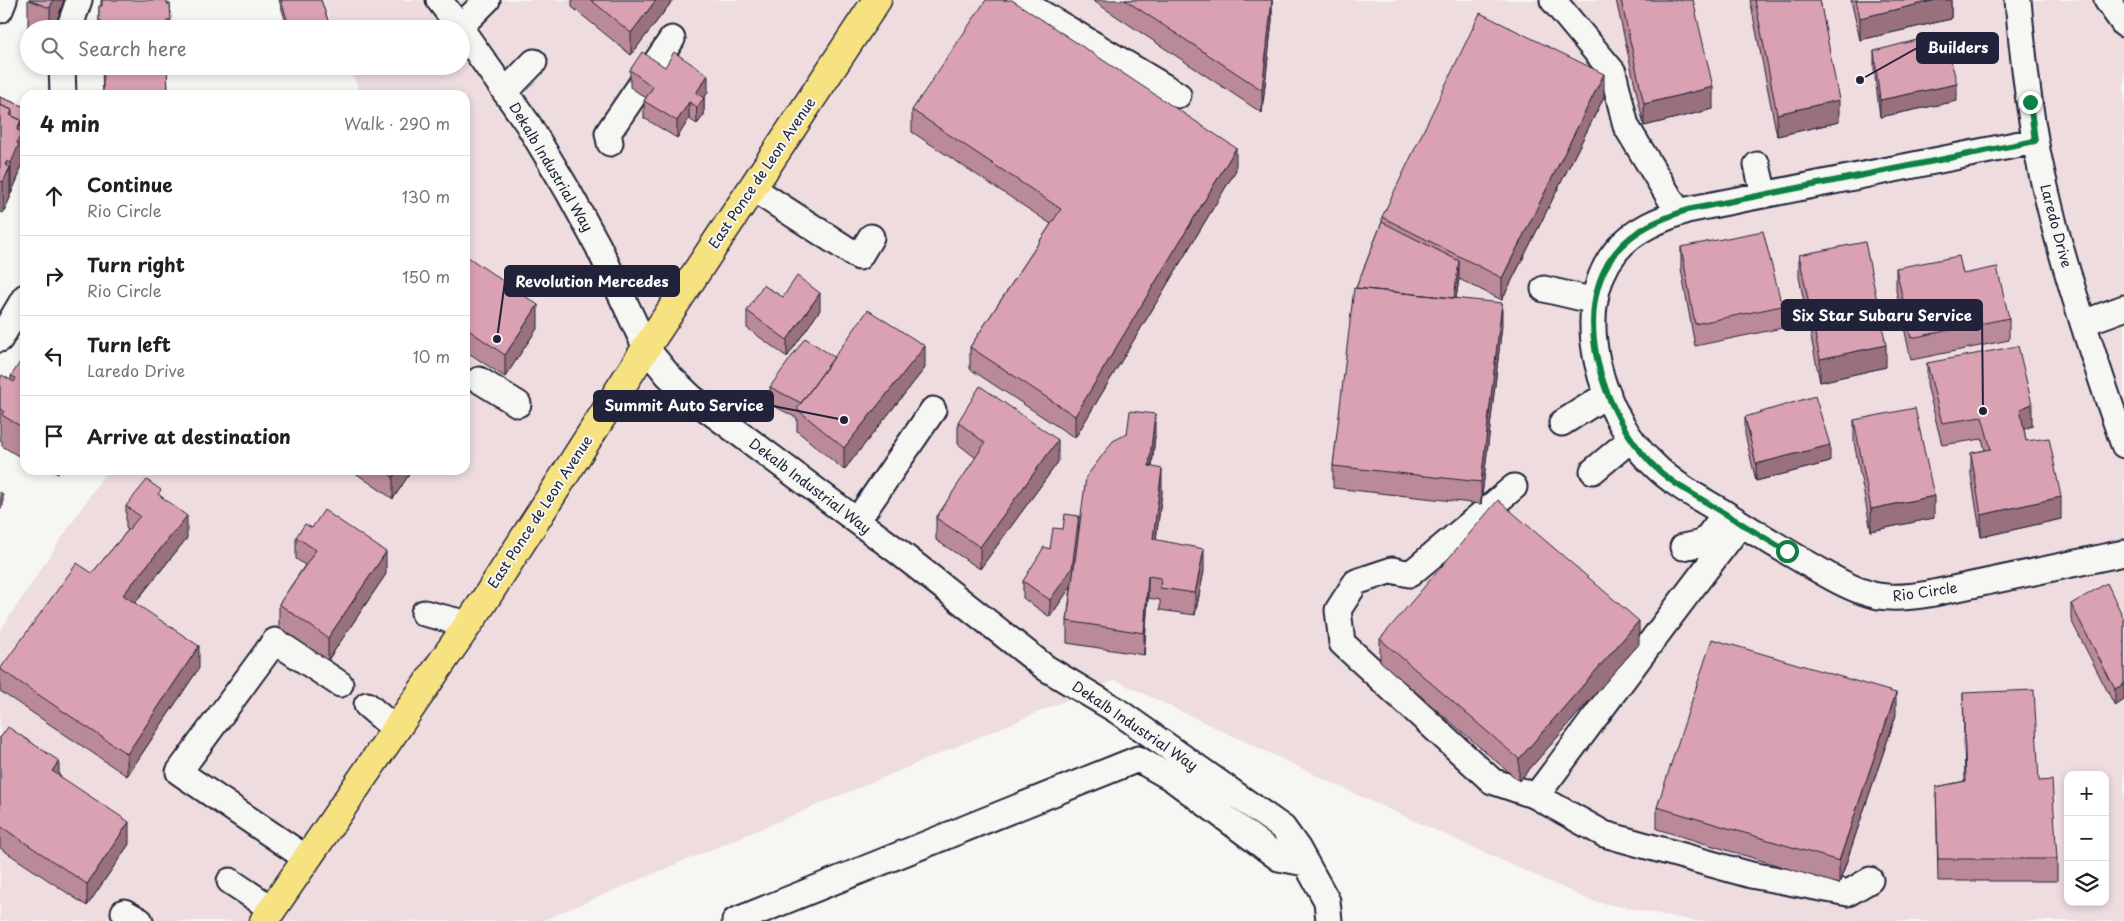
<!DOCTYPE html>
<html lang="en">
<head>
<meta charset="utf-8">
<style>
	body { margin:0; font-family:"Playpen Sans",sans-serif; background:#f6f6f6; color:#202124 }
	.controls { position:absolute; right:15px; bottom:15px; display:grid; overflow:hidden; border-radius:10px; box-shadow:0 2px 8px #0003 }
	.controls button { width:45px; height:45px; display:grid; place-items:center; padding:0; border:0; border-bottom:1px solid #e0e0e0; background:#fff; color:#202124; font:25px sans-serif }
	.stop { position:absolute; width:15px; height:15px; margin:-11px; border:4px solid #0b8043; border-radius:50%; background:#fff }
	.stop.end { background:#0b8043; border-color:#fff; box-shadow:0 1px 5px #0008 }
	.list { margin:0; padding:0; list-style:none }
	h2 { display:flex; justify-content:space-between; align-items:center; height:65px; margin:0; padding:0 20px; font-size:21px }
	h2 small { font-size:16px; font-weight:400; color:#757577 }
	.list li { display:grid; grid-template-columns:32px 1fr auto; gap:15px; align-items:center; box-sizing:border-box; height:80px; padding:0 20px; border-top:1px solid #e0e0e0 }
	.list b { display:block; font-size:19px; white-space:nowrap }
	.list p { margin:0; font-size:16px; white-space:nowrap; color:#757577 }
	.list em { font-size:16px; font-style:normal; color:#757577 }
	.icon { flex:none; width:28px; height:28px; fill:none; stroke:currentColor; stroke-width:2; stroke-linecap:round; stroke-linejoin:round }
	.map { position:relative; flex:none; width:2124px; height:921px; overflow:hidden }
	.search { position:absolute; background:#fff; box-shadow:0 2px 8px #0003; left:20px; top:20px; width:450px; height:55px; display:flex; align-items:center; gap:12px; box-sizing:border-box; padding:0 18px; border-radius:28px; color:#757577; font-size:19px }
	.panel { position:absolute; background:#fff; box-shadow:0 2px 8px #0003; left:20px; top:90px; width:450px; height:385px; border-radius:15px }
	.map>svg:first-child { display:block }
	.built { fill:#eedcdf; fill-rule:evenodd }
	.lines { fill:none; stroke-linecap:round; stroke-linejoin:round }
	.minor-casing { stroke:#22223b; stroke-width:29 }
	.major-casing { stroke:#22223b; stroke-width:31 }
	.minor { stroke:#f6f6f2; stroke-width:25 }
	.major { stroke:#f7e281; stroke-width:28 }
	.wall { fill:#bb8a99; stroke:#22223b }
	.shaded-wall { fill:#99717d; stroke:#22223b }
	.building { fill:#daa1b2; stroke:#22223b }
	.route { stroke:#0b8043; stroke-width:6 }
	.labels { text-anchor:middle; stroke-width:4; stroke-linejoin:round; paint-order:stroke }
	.street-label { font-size:14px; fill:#22223b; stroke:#f6f6f2 }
	.leader { fill:none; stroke:#22223b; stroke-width:2 }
	.callout-dot { fill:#22223b; stroke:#f6f6f2; stroke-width:2 }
	.callout { fill:#22223b; stroke:#22223b; stroke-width:2 }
	.callout-label { font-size:15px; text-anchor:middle; font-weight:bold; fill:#fff }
</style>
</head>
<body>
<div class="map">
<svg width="2124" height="921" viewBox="0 0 2124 921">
	<rect width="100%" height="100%" fill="#f6f6f2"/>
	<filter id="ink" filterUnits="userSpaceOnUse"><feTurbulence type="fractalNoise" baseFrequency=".02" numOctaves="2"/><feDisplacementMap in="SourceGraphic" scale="10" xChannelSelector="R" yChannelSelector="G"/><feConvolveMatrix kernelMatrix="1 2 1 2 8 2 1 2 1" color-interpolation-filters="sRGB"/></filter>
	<g filter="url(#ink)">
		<path class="built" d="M 322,0 L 2124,0 L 2124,921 L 1695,921 L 1592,901 L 1364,798 L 1115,680 L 541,921 L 0,921 L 0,631 L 107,470 L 465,470 L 465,95 L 357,95 L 359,91 L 349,66 L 461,66 L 461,29 L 334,29 ZM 2068,775 L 2105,775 L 2105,902 L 2068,902 Z"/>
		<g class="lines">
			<g class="minor-casing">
				<path id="minor" d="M 439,0 L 461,29
					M 1019,0 L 1178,95
					M 1553,0 L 1613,72 L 1626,126 L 1679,213
					M 2018,0 C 2022,47 2027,93 2035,139 C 2040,169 2048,199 2055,228 C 2075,302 2099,374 2124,445
					M 2107,0 L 2124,24
					M 0,10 L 4,0
					M 460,27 L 487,0
					M 69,29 L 79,0
					M 461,29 L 528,124 L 568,191 L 598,246 L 646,348 L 668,375 L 692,398 L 896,550 L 1046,668 L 1116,710 L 1283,828 L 1298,849 L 1327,901 L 1329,921
					M 62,66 L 63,95
					M 505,92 L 534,62
					M 2035,141 L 1687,210 C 1661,219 1634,229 1616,251 C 1568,310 1602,418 1653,464 C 1673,484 1697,497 1721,511 C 1757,534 1794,556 1831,577 C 1869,598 1887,601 1929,594 L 2124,553
					M 610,143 L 608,133 L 672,39
					M 1757,165 L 1764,195
					M 752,188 L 859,257 L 871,237
					M 1544,289 L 1595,301
					M 2083,323 L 2124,308
					M 0,339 L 25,297
					M 479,380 L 518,404
					M 1562,423 L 1608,394
					M 1593,471 L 1631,439
					M 1514,487 L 1410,574 L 1392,570 L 1356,582 L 1338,610 L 1342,643 L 1492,781 L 1536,796
					M 857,521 L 933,410
					M 1741,524 C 1671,613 1605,705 1536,796 L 1604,834 L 1751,875 L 1848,893 L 1870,880
					M 1683,547 L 1703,543 L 1725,514
					M 424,613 L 468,624
					M 367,705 L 395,729
					M 306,858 L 179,772 L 275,641 L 340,684
					M 230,881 L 272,909
					M 124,912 L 140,921
					M 735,921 L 1138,759 L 1173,779 L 1279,858 L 1305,863"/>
			</g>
			<g class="major-casing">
				<path id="major" d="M 264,921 L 482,604 L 646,348 L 877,0"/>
			</g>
			<use href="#minor" class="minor"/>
			<use href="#major" class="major"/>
		</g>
		<path class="wall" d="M 28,0 L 64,0 L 54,29 L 29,29 L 28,31 Z
			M 101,0 L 170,4 L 171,29 L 99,29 L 99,6 L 101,6 Z
			M 279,0 L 321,0 L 331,29 L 288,29 Z
			M 572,0 L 673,0 L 631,55 L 572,7 Z
			M 1092,0 L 1272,0 L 1272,20 L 1262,113 Z
			M 1616,0 L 1693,0 L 1713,109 L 1644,126 Z
			M 1750,0 L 1820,0 L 1839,122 L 1777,136 Z
			M 1851,0 L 1951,0 L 1951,19 L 1860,40 Z
			M 1874,51 L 1957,101 L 1880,117 L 1874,68 Z
			M 102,66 L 167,66 L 168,95 L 103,95 Z
			M 665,67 L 708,92 L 704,98 L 704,115 L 697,124 L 689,119 L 677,138 L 644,118 L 644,101 L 646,98 L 630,87 L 630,70 Z
			M 0,97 L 25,107 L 24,137 L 22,137 L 22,163 L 19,170 L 19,175 L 11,194 L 10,194 L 10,198 L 3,213 L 0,212 Z
			M 1604,97 L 1502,300 L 1459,279 L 1456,298 L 1502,325 L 1481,504 L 1333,488 L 1333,466 L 1356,288 L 1382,222 L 1382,217 Z
			M 912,110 L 1236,170 L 1075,438 L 970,369 L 970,347 L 1051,224 L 912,132 Z
			M 1681,247 L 1782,306 L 1782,328 L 1695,346 L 1681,269 Z
			M 465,255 L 538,327 L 505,377 L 467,352 Z
			M 1799,255 L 1886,367 L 1820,382 L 1799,277 Z
			M 1896,268 L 1963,274 L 2009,318 L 2009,340 L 1911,360 L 1896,290 Z
			M 783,297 L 820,310 L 787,357 L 747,328 L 747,311 Z
			M 834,357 L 925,368 L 844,470 L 797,431 L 797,418 L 770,404 L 770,387 Z
			M 25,360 L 25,460 L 2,446 L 2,441 L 0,440 L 0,380 L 11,381 L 11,376 L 23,364 Z
			M 1927,363 L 2032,426 L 2024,429 L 2026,441 L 2061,519 L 1981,537 L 1971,475 L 1971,453 L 1985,450 L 1982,439 L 1942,445 L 1927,385 Z
			M 1745,417 L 1830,462 L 1756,481 L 1745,434 Z
			M 1854,420 L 1934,518 L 1871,531 L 1854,442 Z
			M 958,422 L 1058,462 L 980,569 L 936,540 L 936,518 L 976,458 L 958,444 Z
			M 1155,436 L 1152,467 L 1162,492 L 1156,540 L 1204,571 L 1195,615 L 1160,610 L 1160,600 L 1148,598 L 1144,655 L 1067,643 L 1067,621 L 1071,586 L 1050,617 L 1023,598 L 1023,581 L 1050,549 L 1063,529 L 1079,528 Z
			M 51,470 L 60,470 L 58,474 Z
			M 351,470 L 412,470 L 393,499 Z
			M 161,496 L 187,538 L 135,603 L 199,668 L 127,776 L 0,691 L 0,669 L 92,573 L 128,530 L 126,528 L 126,506 Z
			M 312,528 L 386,574 L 328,660 L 279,627 L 279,604 L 305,565 L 296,559 L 296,537 Z
			M 2071,604 L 2124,619 L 2124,700 L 2115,706 L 2071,620 Z
			M 1380,639 L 1639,644 L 1519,781 L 1380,661 Z
			M 1963,693 L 2039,781 L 2057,859 L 2057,881 L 1938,881 L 1936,787 L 1965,781 Z
			M 1896,715 L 1839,884 L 1657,829 L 1657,807 Z
			M 0,737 L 59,775 L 129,844 L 87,906 L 0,848 Z"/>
		<path class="shaded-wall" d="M 53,0 L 64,0 L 54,29 L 50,29 L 50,8 Z
			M 656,0 L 673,0 L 631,55 L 631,33 Z
			M 1272,0 L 1272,20 L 1262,113 L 1262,90 Z
			M 1936,0 L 1951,0 L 1951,19 L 1860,40 L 1860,18 Z
			M 1604,74 L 1604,97 L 1502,300 L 1502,278 Z
			M 708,75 L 708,92 L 704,98 L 704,115 L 697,124 L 696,93 Z
			M 1957,84 L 1957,101 L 1880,117 L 1880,100 Z
			M 1713,87 L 1713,109 L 1644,126 L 1644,104 Z
			M 1839,100 L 1839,122 L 1777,136 L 1777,114 Z
			M 689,102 L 689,119 L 677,138 L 677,121 Z
			M 21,120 L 22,163 L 19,170 L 19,175 L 11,194 L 11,163 L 17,130 Z
			M 25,122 L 25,134 L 24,137 L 24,126 Z
			M 1236,148 L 1236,170 L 1075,438 L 1075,416 Z
			M 7,161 L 7,174 L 10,167 L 10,198 L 3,213 L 3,182 L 5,165 Z
			M 1459,261 L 1459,278 L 1453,320 L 1453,303 Z
			M 820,293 L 820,310 L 787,357 L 787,340 Z
			M 1502,303 L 1502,325 L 1481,504 L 1481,482 Z
			M 538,305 L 538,327 L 505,377 L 505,355 Z
			M 467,329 L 467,352 L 465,355 L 465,333 Z
			M 1886,345 L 1886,367 L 1820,382 L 1820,359 Z
			M 925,346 L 925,368 L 844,470 L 844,448 Z
			M 2032,404 L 2032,426 L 2020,431 L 2020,409 Z
			M 1155,414 L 1155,436 L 1149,488 L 1149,466 Z
			M 1058,440 L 1058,462 L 980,569 L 980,547 Z
			M 1830,445 L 1830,462 L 1756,481 L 1756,464 Z
			M 1162,469 L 1162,492 L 1153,561 L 1153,539 Z
			M 398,470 L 412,470 L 393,499 L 393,477 Z
			M 3,494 L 3,506 L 0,509 L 0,497 Z
			M 1934,496 L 1934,518 L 1871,531 L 1871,509 Z
			M 2061,497 L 2061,519 L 1981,537 L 1981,515 Z
			M 187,516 L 187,538 L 123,617 L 123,595 Z
			M 1079,516 L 1079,533 L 1072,585 L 1050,617 L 1050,600 Z
			M 1204,549 L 1204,571 L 1195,615 L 1195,593 Z
			M 386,552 L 386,574 L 328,660 L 328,638 Z
			M 1148,576 L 1148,598 L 1144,655 L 1144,633 Z
			M 1639,621 L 1639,644 L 1519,781 L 1519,759 Z
			M 199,646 L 199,668 L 127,776 L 127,754 Z
			M 2124,684 L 2124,700 L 2115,706 L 2115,689 Z
			M 1896,693 L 1896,715 L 1839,884 L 1839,861 Z
			M 59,761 L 59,783 L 52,771 Z
			M 129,822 L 129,844 L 87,906 L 87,884 Z"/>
		<path class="building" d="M 29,0 L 53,0 L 50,8 Z
			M 102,0 L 167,0 L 167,4 L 170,4 L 171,20 L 167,20 L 167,29 L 102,29 L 102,21 L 99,21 L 99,6 L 102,6 Z
			M 281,0 L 321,0 L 331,29 L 290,29 Z
			M 591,0 L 656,0 L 631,33 Z
			M 986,0 L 1012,0 L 1236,148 L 1075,416 L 970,347 L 1061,209 L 912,110 Z
			M 1125,0 L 1272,0 L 1262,90 Z
			M 1621,0 L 1693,0 L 1713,87 L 1644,104 Z
			M 1755,0 L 1820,0 L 1839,100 L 1777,114 Z
			M 1856,0 L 1936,0 L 1860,18 Z
			M 1480,13 L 1604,74 L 1502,278 L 1382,217 Z
			M 1944,33 L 1957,84 L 1880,100 L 1874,51 Z
			M 642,52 L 665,67 L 674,52 L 708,75 L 696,93 L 704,98 L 697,107 L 689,102 L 677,121 L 644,101 L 653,87 L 630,70 Z
			M 103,66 L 167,66 L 168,95 L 103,95 Z
			M 0,97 L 25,107 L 25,122 L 24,126 L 21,125 L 21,120 L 12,116 L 12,110 L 0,105 Z
			M 0,105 L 12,110 L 10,115 L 21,120 L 17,130 L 22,132 L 17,143 L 19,144 L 11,163 L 7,161 L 5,165 L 10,167 L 3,182 L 0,181 Z
			M 1382,222 L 1459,261 L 1454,298 L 1356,288 Z
			M 1763,231 L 1782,306 L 1695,324 L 1681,247 Z
			M 1865,242 L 1886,345 L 1820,359 L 1799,255 Z
			M 465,255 L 538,305 L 505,355 L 467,329 L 465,333 Z
			M 1959,256 L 1963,274 L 1997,267 L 2009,318 L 1911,338 L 1896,268 Z
			M 797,276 L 820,293 L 787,340 L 747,311 L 763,285 L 783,297 Z
			M 1354,288 L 1502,303 L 1481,482 L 1333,466 Z
			M 868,310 L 925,346 L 844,448 L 797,409 Z
			M 805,338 L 834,357 L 801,403 L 770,387 Z
			M 2018,346 L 2032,404 L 2020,409 L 2026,441 L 2049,438 L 2061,497 L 1981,515 L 1971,453 L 1991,449 L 1982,417 L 1942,423 L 1927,363 Z
			M 25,360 L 25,429 L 2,415 L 4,411 L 0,409 L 0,380 L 2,375 L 14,382 L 16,378 L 11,376 L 20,362 L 23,364 Z
			M 980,386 L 1058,440 L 980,547 L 936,518 L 985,443 L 958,422 Z
			M 1815,396 L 1830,445 L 1756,464 L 1745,417 Z
			M 1915,408 L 1934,496 L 1871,509 L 1854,420 Z
			M 1130,411 L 1155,414 L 1149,466 L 1162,469 L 1153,539 L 1204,549 L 1195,593 L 1160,588 L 1161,578 L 1148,576 L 1144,633 L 1067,621 L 1086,477 L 1113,441 L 1127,434 Z
			M 383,470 L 398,470 L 393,477 Z
			M 147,480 L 161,490 L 158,494 L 187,516 L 123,595 L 199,646 L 127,754 L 0,669 L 77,563 L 92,573 L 140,516 L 126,506 Z
			M 0,492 L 3,494 L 0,497 Z
			M 1498,500 L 1639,621 L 1519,759 L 1380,639 Z
			M 324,510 L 386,552 L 328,638 L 279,604 L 316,550 L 296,537 L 305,524 L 312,528 Z
			M 1065,514 L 1079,516 L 1072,568 L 1050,600 L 1023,581 L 1044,547 L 1050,549 L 1053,528 L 1063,529 Z
			M 2107,583 L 2124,619 L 2124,684 L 2115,689 L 2071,604 Z
			M 1712,639 L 1896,693 L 1839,861 L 1657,807 Z
			M 2034,690 L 2039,781 L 2052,780 L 2057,859 L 1938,859 L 1936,787 L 1966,781 L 1963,693 Z
			M 8,727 L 59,761 L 52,771 L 129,822 L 87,884 L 0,826 L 0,737 L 1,737 Z"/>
	</g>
	<g class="lines" filter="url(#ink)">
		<path class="route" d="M 1787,551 C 1764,538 1742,524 1719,510 C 1695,495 1670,483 1651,463 C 1603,414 1568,311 1616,252 C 1634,229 1661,219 1687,210 L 2035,141 L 2030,102"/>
	</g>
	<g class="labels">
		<g class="street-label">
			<text transform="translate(551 167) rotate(59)" y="5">Dekalb Industrial Way</text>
			<text transform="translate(762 173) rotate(-56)" y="5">East Ponce de Leon Avenue</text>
			<text transform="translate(2056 226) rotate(75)" y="5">Laredo Drive</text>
			<text transform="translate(810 486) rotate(37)" y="5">Dekalb Industrial Way</text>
			<text transform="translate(540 512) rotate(-57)" y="5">East Ponce de Leon Avenue</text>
			<text transform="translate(1925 592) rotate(-8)" y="5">Rio Circle</text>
			<text transform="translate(1135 726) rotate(34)" y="5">Dekalb Industrial Way</text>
		</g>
	</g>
	<path class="leader" d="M1860 80L1917 48M497 339L505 281M1983 411L1982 315M844 420L773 406"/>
	<g class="callout-dot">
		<circle cx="1860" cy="80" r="5"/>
		<circle cx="497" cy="339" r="5"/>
		<circle cx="1983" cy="411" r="5"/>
		<circle cx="844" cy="420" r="5"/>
	</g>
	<g class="callout">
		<rect x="1917" y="33" width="81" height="30" rx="5"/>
		<rect x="505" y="266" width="174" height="30" rx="5"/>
		<rect x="1782" y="300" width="200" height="30" rx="5"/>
		<rect x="594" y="391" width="179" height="30" rx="5"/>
	</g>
	<g class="callout-label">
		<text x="1958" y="53">Builders</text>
		<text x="592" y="287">Revolution Mercedes</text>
		<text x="1882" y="321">Six Star Subaru Service</text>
		<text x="684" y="411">Summit Auto Service</text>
	</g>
</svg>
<div class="controls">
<button>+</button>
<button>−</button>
<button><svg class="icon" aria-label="layers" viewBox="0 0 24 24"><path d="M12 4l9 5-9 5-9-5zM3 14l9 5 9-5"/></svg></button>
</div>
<div class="stop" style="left:1787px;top:551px"></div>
<div class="stop end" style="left:2030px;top:102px"></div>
<div class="search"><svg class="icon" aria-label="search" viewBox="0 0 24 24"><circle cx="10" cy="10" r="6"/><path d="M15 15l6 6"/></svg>Search here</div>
<section class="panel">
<h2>4 min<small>Walk · 290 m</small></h2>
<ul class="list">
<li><svg class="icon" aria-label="ahead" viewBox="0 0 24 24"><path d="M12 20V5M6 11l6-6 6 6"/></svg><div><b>Continue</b><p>Rio Circle</p></div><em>130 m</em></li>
<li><svg class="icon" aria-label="right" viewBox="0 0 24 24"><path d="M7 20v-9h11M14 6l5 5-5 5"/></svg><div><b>Turn right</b><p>Rio Circle</p></div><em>150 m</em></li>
<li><svg class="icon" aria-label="left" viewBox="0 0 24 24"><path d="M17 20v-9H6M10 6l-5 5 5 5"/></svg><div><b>Turn left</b><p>Laredo Drive</p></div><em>10 m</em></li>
<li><svg class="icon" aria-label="arrive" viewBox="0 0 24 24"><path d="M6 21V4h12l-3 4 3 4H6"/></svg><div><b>Arrive at destination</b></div></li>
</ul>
</section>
</div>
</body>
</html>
